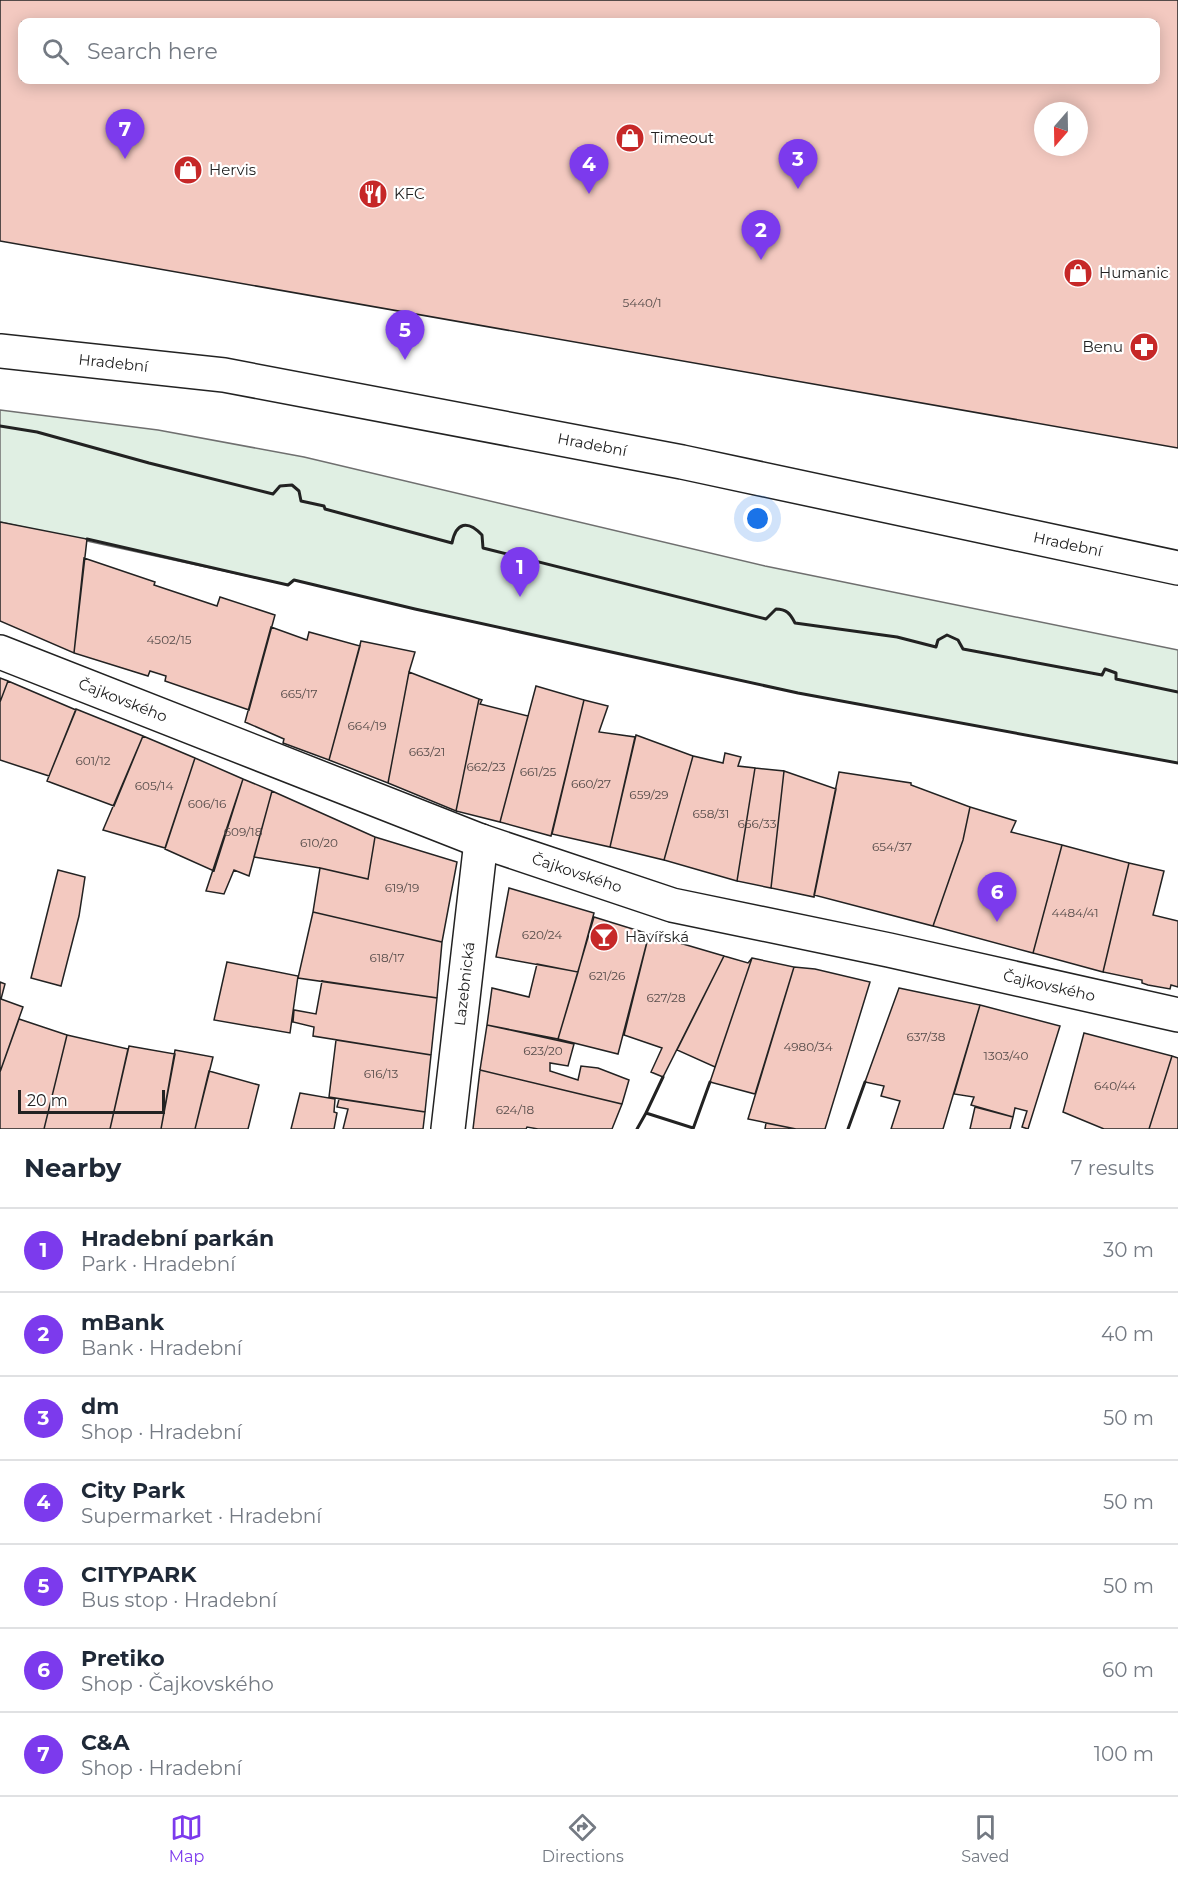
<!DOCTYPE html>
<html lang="en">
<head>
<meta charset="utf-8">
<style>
	body { margin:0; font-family:Montserrat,sans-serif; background:#f6f6f7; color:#1f2937 }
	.compass { position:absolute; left:1034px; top:102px; width:54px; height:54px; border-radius:50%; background:#fff; box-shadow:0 3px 15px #0003; rotate:200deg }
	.scale { position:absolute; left:18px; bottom:15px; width:147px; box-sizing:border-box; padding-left:6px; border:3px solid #222; border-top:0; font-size:16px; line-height:21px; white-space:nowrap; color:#222; -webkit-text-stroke:4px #fff; paint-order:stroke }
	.you { position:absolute; left:758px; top:519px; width:21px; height:21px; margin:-15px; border:4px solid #fff; border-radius:50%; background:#1a73e8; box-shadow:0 0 0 9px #1a73e833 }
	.badge { display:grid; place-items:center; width:39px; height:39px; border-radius:50%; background:#7c3aed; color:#fff; font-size:20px; font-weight:700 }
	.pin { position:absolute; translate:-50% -50px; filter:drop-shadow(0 2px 3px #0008) }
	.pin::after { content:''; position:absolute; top:32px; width:21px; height:18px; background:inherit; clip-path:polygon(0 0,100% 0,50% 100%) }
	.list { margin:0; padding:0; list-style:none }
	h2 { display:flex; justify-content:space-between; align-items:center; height:78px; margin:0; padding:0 24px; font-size:26px }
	h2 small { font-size:20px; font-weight:400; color:#747a83 }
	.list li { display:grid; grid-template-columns:39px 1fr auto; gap:18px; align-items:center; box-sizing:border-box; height:84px; padding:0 24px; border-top:2px solid #e0e1e3 }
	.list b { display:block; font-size:22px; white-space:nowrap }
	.list p { margin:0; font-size:20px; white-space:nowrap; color:#747a83 }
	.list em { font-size:20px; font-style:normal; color:#747a83 }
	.icon { flex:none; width:33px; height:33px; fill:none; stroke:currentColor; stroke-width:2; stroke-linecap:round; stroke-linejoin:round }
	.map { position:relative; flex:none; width:1178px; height:1129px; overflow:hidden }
	.search { position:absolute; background:#fff; box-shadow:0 3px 15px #0003; left:18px; right:18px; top:18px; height:66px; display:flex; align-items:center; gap:15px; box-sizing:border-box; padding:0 21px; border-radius:12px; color:#747a83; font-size:22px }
	.sheet { height:666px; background:#fff }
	nav { display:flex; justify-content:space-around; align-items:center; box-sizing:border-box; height:84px; border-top:2px solid #e0e1e3; background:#fff; font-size:16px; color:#747a83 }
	nav a { display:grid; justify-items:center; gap:3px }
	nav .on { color:#7c3aed }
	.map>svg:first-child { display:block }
	.green { fill:#e0efe3; stroke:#6f6f6f; stroke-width:1.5 }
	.building { fill:#f3c9c0; stroke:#222; stroke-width:1.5; fill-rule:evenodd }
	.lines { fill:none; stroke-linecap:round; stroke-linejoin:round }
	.minor-casing { stroke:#222; stroke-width:36 }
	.major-casing { stroke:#222; stroke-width:36 }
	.minor { stroke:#fff; stroke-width:33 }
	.major { stroke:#fff; stroke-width:33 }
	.wall { stroke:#222; stroke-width:3 }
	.labels { text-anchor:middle; stroke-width:4.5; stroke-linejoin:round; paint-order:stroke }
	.number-label { font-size:12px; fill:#564c4a }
	.poi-label { font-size:15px; fill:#222; stroke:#fff; text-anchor:start }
	.street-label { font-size:15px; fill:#222; stroke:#fff }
</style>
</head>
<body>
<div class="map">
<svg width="1178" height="1129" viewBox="0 0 1178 1129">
	<rect width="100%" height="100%" fill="#fff"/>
	<path class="green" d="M 0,410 L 158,430 L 304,457 L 765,566 L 1178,650 L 1178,763 L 798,693 L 415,609 L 294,580 L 288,585 L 0,522 Z"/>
	<path class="building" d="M 0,0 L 1178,0 L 1178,448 L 0,241 ZM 22,22 L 1156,22 L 1156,80 L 22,80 ZM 1043,111 L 1079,111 L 1079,147 L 1043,147 Z
		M 0,522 L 87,539 L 74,653 L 0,621 Z
		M 84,558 L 155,582 L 154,585 L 217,606 L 220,597 L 275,615 L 249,710 L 165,681 L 166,676 L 150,671 L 148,676 L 74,653 Z
		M 271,627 L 307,640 L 309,632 L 360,646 L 329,760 L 283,743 L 284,739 L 245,722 Z
		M 361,641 L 415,652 L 409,672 L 388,783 L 329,760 Z
		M 409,672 L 479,699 L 456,811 L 388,783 Z
		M 0,678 L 8,681 L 0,702 Z
		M 8,681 L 76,710 L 49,776 L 0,760 L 0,702 Z
		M 536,686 L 584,700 L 551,836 L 500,822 Z
		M 479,699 L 482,700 L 480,704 L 528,716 L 500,822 L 456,811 Z
		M 584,700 L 608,706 L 599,732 L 635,737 L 610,847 L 552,834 Z
		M 76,709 L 143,736 L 114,806 L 47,781 Z
		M 636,735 L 693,756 L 664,860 L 610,847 Z
		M 143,736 L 195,758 L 165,848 L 103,830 Z
		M 725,753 L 741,757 L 738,766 L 755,768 L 737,881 L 664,860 L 693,756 L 723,763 Z
		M 195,758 L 243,779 L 214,871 L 165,849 Z
		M 755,768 L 784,771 L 771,888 L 737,881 Z
		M 784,771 L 836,789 L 814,897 L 771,888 Z
		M 839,772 L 911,783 L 911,785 L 970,807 L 963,840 L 933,926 L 814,895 Z
		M 243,779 L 272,791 L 249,876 L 234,870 L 224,894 L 206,891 Z
		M 272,791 L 375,837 L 368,879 L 320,868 L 254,857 Z
		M 970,807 L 1016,821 L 1011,832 L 1062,845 L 1033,953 L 933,926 L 963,840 Z
		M 375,837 L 457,862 L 442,942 L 313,912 L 320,868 L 368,879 Z
		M 1062,845 L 1129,863 L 1103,972 L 1033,953 Z
		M 1129,863 L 1164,871 L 1153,915 L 1178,921 L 1178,987 L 1171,985 L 1170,989 L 1148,985 L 1142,983 L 1142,980 L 1103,972 Z
		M 58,870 L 85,877 L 79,916 L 61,986 L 31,978 Z
		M 509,888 L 594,913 L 578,972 L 496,957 Z
		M 313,912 L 442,942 L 437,998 L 298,978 Z
		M 594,917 L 649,934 L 618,1054 L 558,1039 Z
		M 649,934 L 724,956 L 663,1077 L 651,1072 L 662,1048 L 624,1035 Z
		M 724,956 L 748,963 L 752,958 L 715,1067 L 677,1050 Z
		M 752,958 L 794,967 L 755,1094 L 710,1082 Z
		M 227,962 L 298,976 L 290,1033 L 214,1020 Z
		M 537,964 L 578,972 L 558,1039 L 487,1025 L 492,988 L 529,997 Z
		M 794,967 L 815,969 L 870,982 L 825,1129 L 796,1129 L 748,1119 Z
		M 322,981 L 437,998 L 431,1055 L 313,1036 L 314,1027 L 293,1022 L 294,1010 L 316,1014 Z
		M 0,982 L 5,984 L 1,999 L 23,1007 L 0,1072 Z
		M 899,988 L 980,1005 L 943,1129 L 891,1129 L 900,1101 L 881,1096 L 884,1086 L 865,1082 Z
		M 980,1005 L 1060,1026 L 1028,1129 L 1022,1127 L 1027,1111 L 1015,1108 L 1013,1117 L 971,1105 L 974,1097 L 954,1094 Z
		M 19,1019 L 67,1035 L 44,1129 L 0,1129 L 0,1072 Z
		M 487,1025 L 574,1044 L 568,1066 L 550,1063 L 550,1071 L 578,1080 L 581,1066 L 598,1068 L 629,1080 L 622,1104 L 480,1070 Z
		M 1084,1033 L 1172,1056 L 1149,1129 L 1104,1129 L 1063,1112 Z
		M 67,1035 L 128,1049 L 110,1129 L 44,1129 Z
		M 336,1040 L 431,1055 L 425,1112 L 329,1097 Z
		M 129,1046 L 175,1054 L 161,1129 L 110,1129 Z
		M 175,1050 L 213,1057 L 195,1129 L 161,1129 Z
		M 1172,1056 L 1178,1058 L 1178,1129 L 1149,1129 Z
		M 480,1070 L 622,1104 L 612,1129 L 538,1129 L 527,1127 L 526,1129 L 473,1129 Z
		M 209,1071 L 259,1085 L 248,1129 L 195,1129 Z
		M 300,1093 L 335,1099 L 334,1112 L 337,1113 L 334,1129 L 291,1129 Z
		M 339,1099 L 425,1112 L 423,1129 L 343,1129 L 348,1109 L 337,1107 Z
		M 975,1107 L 1013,1117 L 1010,1129 L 970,1129 Z
		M 766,1123 L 796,1129 L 765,1129 Z"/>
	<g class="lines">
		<g class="minor-casing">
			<g id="minor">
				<path id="s1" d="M 0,652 L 481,841 L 672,905 L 889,950 L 1178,1015"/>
				<path id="s2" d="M 448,1129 L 481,841"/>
			</g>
		</g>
		<g class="major-casing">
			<g id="major">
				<path id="s3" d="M 0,351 L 224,375 L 682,462 L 1178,568"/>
			</g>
		</g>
		<use href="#minor" class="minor"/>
		<use href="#major" class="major"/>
		<path class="wall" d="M 0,426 L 37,432 L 149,463 L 273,494 L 280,486 L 292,485 L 299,491 L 301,501 L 324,506 L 325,509 L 452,543 C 456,522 468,520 482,535 L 483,548 L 766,619 L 776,609 C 786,609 790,613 795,623 L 897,637 L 936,647 L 938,640 L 947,635 L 958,640 L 963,649 L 1102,675 L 1105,669 L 1116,673 L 1116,679 L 1178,692
			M 87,539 L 288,585 L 294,580 L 415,609 L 798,693 L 1178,763
			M 663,1077 L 646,1113 L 693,1128
			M 637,1129 L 646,1113
			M 693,1129 L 710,1082
			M 848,1129 L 865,1082"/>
	</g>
	<defs>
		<g id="shop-disc" transform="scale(1.5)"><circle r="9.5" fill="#c62828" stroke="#fff"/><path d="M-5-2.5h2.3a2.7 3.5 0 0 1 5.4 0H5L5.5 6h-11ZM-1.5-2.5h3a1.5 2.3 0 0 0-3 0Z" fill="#fff"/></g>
		<g id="restaurant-disc" transform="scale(1.5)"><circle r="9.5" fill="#c62828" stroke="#fff"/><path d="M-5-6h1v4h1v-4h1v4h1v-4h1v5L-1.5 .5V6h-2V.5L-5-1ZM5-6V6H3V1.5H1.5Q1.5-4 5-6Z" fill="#fff"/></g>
		<g id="pharmacy-disc" transform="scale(1.5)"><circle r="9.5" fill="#c62828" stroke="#fff"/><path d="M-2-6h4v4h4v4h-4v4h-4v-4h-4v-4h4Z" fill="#fff"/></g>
		<g id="bar-disc" transform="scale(1.5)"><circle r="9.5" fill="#c62828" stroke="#fff"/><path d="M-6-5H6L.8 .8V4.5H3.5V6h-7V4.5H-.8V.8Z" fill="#fff"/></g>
	</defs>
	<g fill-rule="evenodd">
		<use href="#shop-disc" x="630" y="138"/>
		<use href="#shop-disc" x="188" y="170"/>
		<use href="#restaurant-disc" x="373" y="194"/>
		<use href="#shop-disc" x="1078" y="273"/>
		<use href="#pharmacy-disc" x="1144" y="347"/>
		<use href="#bar-disc" x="604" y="937"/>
	</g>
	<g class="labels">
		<g class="number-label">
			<text x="642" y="307">5440/1</text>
			<text x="169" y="644">4502/15</text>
			<text x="299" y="698">665/17</text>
			<text x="367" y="730">664/19</text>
			<text x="427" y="756">663/21</text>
			<text x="93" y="765">601/12</text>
			<text x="486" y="771">662/23</text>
			<text x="538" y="776">661/25</text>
			<text x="591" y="788">660/27</text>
			<text x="154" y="790">605/14</text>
			<text x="649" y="799">659/29</text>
			<text x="207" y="808">606/16</text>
			<text x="711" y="818">658/31</text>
			<text x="757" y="828">656/33</text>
			<text x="243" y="836">609/18</text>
			<text x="319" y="847">610/20</text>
			<text x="892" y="851">654/37</text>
			<text x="402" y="892">619/19</text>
			<text x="1075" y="917">4484/41</text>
			<text x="542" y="939">620/24</text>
			<text x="387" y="962">618/17</text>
			<text x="607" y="980">621/26</text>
			<text x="666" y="1002">627/28</text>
			<text x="926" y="1041">637/38</text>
			<text x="808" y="1051">4980/34</text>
			<text x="543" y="1055">623/20</text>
			<text x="1006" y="1060">1303/40</text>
			<text x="381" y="1078">616/13</text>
			<text x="1115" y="1090">640/44</text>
			<text x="515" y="1114">624/18</text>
		</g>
		<g class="poi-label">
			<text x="651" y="143">Timeout</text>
			<text x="209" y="175">Hervis</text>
			<text x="394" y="199">KFC</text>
			<text x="1099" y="278">Humanic</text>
			<text x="1123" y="352" text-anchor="end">Benu</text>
			<text x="625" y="942">Havířská</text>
		</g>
		<g class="street-label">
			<text dy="5" stroke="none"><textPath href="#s3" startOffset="114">Hradební</textPath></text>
			<text dy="5" stroke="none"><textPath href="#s3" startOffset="600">Hradební</textPath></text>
			<text dy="5" stroke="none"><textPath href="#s3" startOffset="1086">Hradební</textPath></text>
			<text dy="5" stroke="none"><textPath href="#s1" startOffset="132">Čajkovského</textPath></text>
			<text dy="5" stroke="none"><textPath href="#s1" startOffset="618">Čajkovského</textPath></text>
			<text dy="5" stroke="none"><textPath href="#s2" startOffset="146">Lazebnická</textPath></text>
			<text dy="5" stroke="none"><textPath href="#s1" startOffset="1104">Čajkovského</textPath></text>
		</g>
	</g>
</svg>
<svg class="compass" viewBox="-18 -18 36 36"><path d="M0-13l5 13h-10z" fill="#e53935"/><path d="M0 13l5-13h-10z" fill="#747a83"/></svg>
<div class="scale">20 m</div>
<div class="you"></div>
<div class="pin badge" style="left:520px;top:597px">1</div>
<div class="pin badge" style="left:761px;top:260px">2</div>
<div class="pin badge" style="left:798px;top:189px">3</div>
<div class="pin badge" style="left:589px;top:194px">4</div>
<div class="pin badge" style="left:405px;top:360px">5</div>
<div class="pin badge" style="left:997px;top:922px">6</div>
<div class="pin badge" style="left:125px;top:159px">7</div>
<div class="search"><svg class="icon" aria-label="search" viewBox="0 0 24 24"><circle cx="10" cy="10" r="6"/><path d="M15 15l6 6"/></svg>Search here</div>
</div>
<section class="sheet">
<h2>Nearby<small>7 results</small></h2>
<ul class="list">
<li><span class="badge">1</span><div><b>Hradební parkán</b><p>Park · Hradební</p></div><em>30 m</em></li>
<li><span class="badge">2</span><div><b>mBank</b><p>Bank · Hradební</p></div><em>40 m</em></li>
<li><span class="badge">3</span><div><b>dm</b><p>Shop · Hradební</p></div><em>50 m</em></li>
<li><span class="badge">4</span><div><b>City Park</b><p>Supermarket · Hradební</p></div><em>50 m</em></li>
<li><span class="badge">5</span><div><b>CITYPARK</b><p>Bus stop · Hradební</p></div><em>50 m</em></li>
<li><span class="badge">6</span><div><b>Pretiko</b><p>Shop · Čajkovského</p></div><em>60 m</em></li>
<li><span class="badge">7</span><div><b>C&amp;A</b><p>Shop · Hradební</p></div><em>100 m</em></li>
</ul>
</section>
<nav>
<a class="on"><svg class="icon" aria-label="map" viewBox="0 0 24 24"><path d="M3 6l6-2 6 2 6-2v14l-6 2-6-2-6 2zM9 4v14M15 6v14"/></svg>Map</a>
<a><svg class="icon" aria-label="directions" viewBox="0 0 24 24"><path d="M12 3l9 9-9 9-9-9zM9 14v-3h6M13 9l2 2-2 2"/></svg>Directions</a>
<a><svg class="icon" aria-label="saved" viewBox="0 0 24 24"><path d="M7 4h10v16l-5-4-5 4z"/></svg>Saved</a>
</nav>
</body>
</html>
